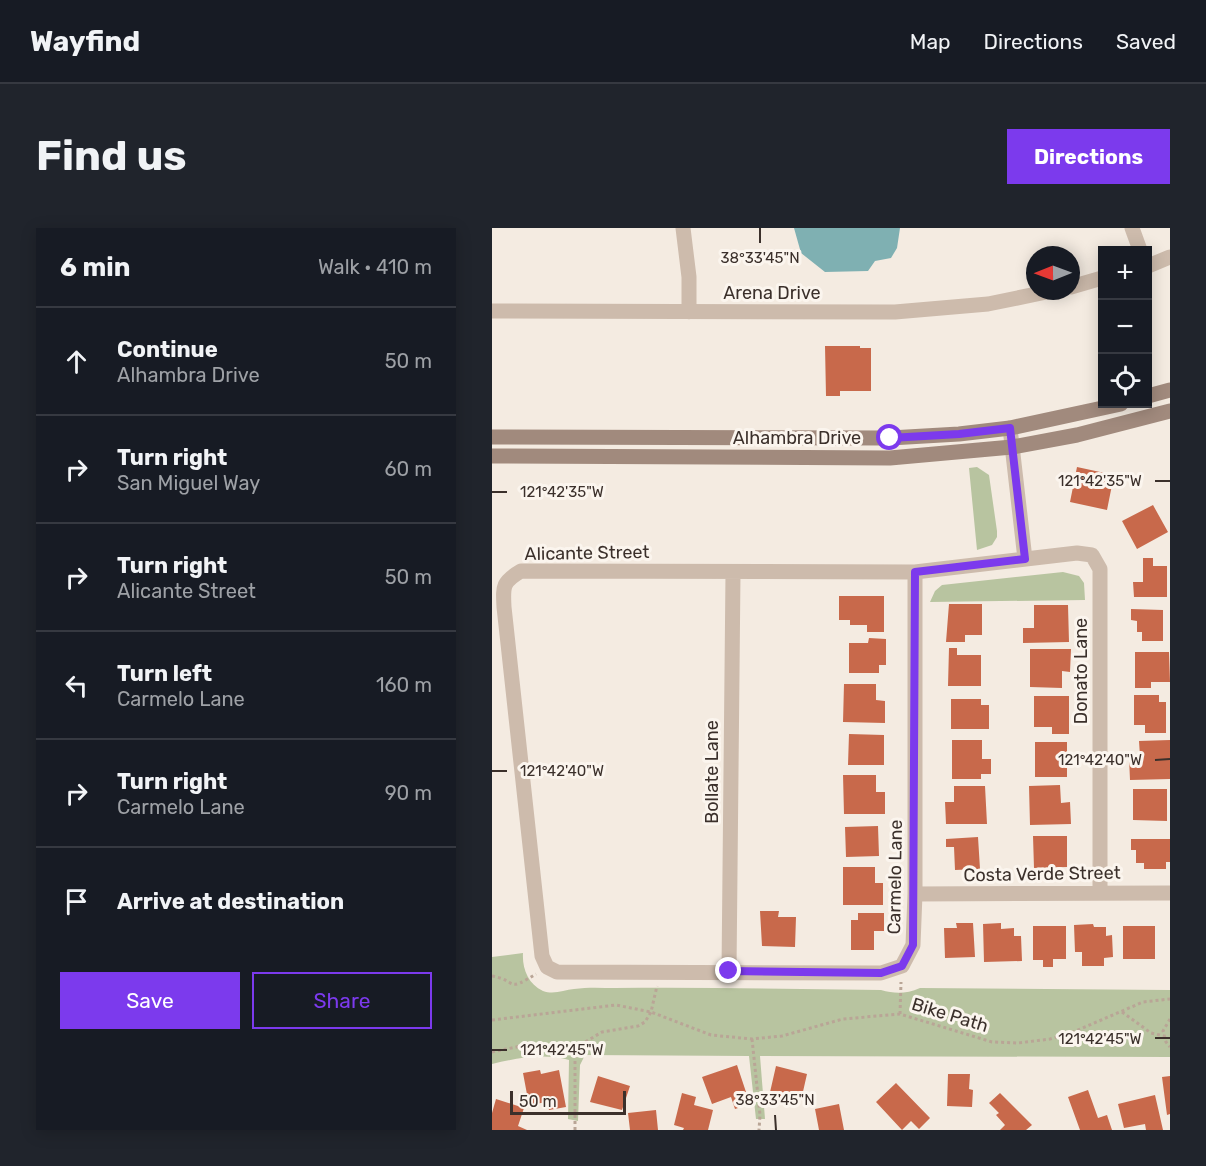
<!DOCTYPE html>
<html lang="en">
<head>
<meta charset="utf-8">
<style>
	body { margin:0; font-family:Rubik,sans-serif; background:#20242c; color:#f1f3f6 }
	.controls { position:absolute; right:18px; top:18px; display:grid; overflow:hidden; border-radius:0px; box-shadow:0 3px 15px #0003 }
	.controls button { width:54px; height:54px; display:grid; place-items:center; padding:0; border:0; border-bottom:2px solid #363941; background:#171b24; color:#f1f3f6; font:30px sans-serif }
	.compass { position:absolute; left:534px; top:18px; width:54px; height:54px; border-radius:50%; background:#171b24; box-shadow:0 3px 15px #0003; rotate:269deg }
	.scale { position:absolute; left:18px; bottom:15px; width:116px; box-sizing:border-box; padding-left:6px; border:3px solid #3b302b; border-top:0; font-size:16px; line-height:21px; white-space:nowrap; color:#3b302b; -webkit-text-stroke:4px #fbf5ee; paint-order:stroke }
	.stop { position:absolute; width:18px; height:18px; margin:-14px; border:4px solid #7c3aed; border-radius:50%; background:#fff }
	.stop.end { background:#7c3aed; border-color:#fff; box-shadow:0 2px 6px #0008 }
	.list { margin:0; padding:0; list-style:none }
	h2 { display:flex; justify-content:space-between; align-items:center; height:78px; margin:0; padding:0 24px; font-size:26px }
	h2 small { font-size:20px; font-weight:400; color:#9ea1a6 }
	.list li { display:grid; grid-template-columns:39px 1fr auto; gap:18px; align-items:center; box-sizing:border-box; height:108px; padding:0 24px; border-top:2px solid #363941 }
	.list b { display:block; font-size:22px; white-space:nowrap }
	.list p { margin:0; font-size:20px; white-space:nowrap; color:#9ea1a6 }
	.list em { font-size:20px; font-style:normal; color:#9ea1a6 }
	.actions { display:flex; gap:12px; padding:18px 24px }
	.actions a { flex:1; padding:14px 0; border:2px solid #7c3aed; border-radius:0px; text-align:center; font-size:21px; color:#7c3aed }
	.actions .main { background:#7c3aed; color:#fff }
	.icon { flex:none; width:33px; height:33px; fill:none; stroke:currentColor; stroke-width:2; stroke-linecap:round; stroke-linejoin:round }
	.map { position:relative; flex:none; width:678px; height:902px; overflow:hidden; border-radius:0px }
	header { display:flex; align-items:center; gap:36px; box-sizing:border-box; height:84px; padding:0 30px; background:#171b24; border-bottom:2px solid #363941 }
	header strong { font-size:28px }
	nav { display:flex; gap:33px; margin-inline-start:auto; font-size:21px }
	.intro { display:flex; align-items:center; justify-content:space-between; box-sizing:border-box; height:144px; padding:0 36px }
	h1 { margin:0; font-size:42px }
	.button { padding:15px 27px; border-radius:0px; background:#7c3aed; color:#fff; font-size:21px; font-weight:700 }
	main { display:flex; gap:36px; padding:0 36px }
	aside { flex:1; background:#171b24; border-radius:0px; box-shadow:0 3px 15px #0003 }
	.map>svg:first-child { display:block }
	.green { fill:#b8c4a0 }
	.water { fill:#7fb0b2 }
	.building { fill:#c8694b }
	.lines { fill:none; stroke-linecap:round; stroke-linejoin:round }
	.path { stroke:#b9a596; stroke-width:3; stroke-dasharray:3 3; stroke-linecap:butt }
	.street { stroke:#cdbbac; stroke-width:15 }
	.secondary { stroke:#a18a7d; stroke-width:15 }
	.route { stroke:#7c3aed; stroke-width:8 }
	.ticks { fill:none; stroke:#3b302b; stroke-width:2 }
	.labels { text-anchor:middle; stroke-width:6; stroke-linejoin:round; paint-order:stroke }
	.street-label { font-size:18px; fill:#3b302b; stroke:#fbf5ee }
	.ticks-label { font-size:15px; text-anchor:middle; fill:#3b302b; stroke:#fbf5ee; stroke-width:6; stroke-linejoin:round; paint-order:stroke }
</style>
</head>
<body>
<header>
<strong>Wayfind</strong>
<nav><a>Map</a><a>Directions</a><a>Saved</a></nav>
</header>
<div class="intro"><h1>Find us</h1><a class="button">Directions</a></div>
<main>
<aside>
<h2>6 min<small>Walk · 410 m</small></h2>
<ul class="list">
<li><svg class="icon" aria-label="ahead" viewBox="0 0 24 24"><path d="M12 20V5M6 11l6-6 6 6"/></svg><div><b>Continue</b><p>Alhambra Drive</p></div><em>50 m</em></li>
<li><svg class="icon" aria-label="right" viewBox="0 0 24 24"><path d="M7 20v-9h11M14 6l5 5-5 5"/></svg><div><b>Turn right</b><p>San Miguel Way</p></div><em>60 m</em></li>
<li><svg class="icon" aria-label="right" viewBox="0 0 24 24"><path d="M7 20v-9h11M14 6l5 5-5 5"/></svg><div><b>Turn right</b><p>Alicante Street</p></div><em>50 m</em></li>
<li><svg class="icon" aria-label="left" viewBox="0 0 24 24"><path d="M17 20v-9H6M10 6l-5 5 5 5"/></svg><div><b>Turn left</b><p>Carmelo Lane</p></div><em>160 m</em></li>
<li><svg class="icon" aria-label="right" viewBox="0 0 24 24"><path d="M7 20v-9h11M14 6l5 5-5 5"/></svg><div><b>Turn right</b><p>Carmelo Lane</p></div><em>90 m</em></li>
<li><svg class="icon" aria-label="arrive" viewBox="0 0 24 24"><path d="M6 21V4h12l-3 4 3 4H6"/></svg><div><b>Arrive at destination</b></div></li>
</ul>
<div class="actions"><a class="main">Save</a><a>Share</a></div>
</aside>
<div class="map">
<svg width="678" height="902" viewBox="0 0 678 902">
	<rect width="100%" height="100%" fill="#f4ebe1"/>
	<path class="green" d="M 485,239 L 497,247 L 505,303 L 505,309 L 500,317 L 485,322 L 477,240 Z
		M 571,344 L 587,348 L 592,355 L 593,372 L 438,374 L 443,363 L 450,357 Z
		M 31,725 C 30,740 36,756 51,763 C 62,767 72,762 82,761 C 96,759 110,760 123,760 C 212,759 300,761 389,762 C 403,766 414,766 428,760 L 678,762 L 678,829 L 268,828 L 273,891 L 264,891 L 257,828 L 93,827 L 88,837 L 86,893 L 76,891 L 77,832 C 51,825 26,830 0,836 L 0,729 Z"/>
	<path class="water" d="M 302,0 L 408,0 L 405,20 L 399,30 L 383,33 L 376,43 L 333,44 L 309,25 Z"/>
	<path class="building" d="M 333,118 L 368,118 L 368,120 L 379,120 L 379,163 L 348,163 L 348,168 L 334,168 Z
		M 585,239 L 622,247 L 615,282 L 578,274 Z
		M 661,277 L 676,304 L 645,321 L 630,293 Z
		M 651,330 L 661,330 L 661,338 L 675,338 L 675,369 L 642,369 L 641,354 L 651,354 Z
		M 347,368 L 392,368 L 392,404 L 375,404 L 375,397 L 358,397 L 358,392 L 347,392 Z
		M 457,376 L 490,376 L 490,407 L 473,407 L 473,414 L 454,414 Z
		M 542,377 L 576,377 L 577,414 L 531,415 L 531,400 L 542,400 Z
		M 639,381 L 671,382 L 671,413 L 650,413 L 650,404 L 645,404 L 645,393 L 639,392 Z
		M 377,410 L 394,411 L 394,437 L 387,437 L 387,445 L 357,445 L 357,415 L 376,415 Z
		M 457,420 L 465,420 L 465,427 L 489,427 L 489,458 L 456,458 Z
		M 538,421 L 579,421 L 578,444 L 570,443 L 570,460 L 538,459 Z
		M 643,424 L 677,424 L 678,454 L 659,454 L 659,460 L 643,460 Z
		M 352,456 L 384,456 L 384,472 L 393,473 L 393,495 L 351,494 Z
		M 642,467 L 667,467 L 667,474 L 674,474 L 674,505 L 653,505 L 653,497 L 642,497 Z
		M 542,468 L 577,468 L 577,506 L 560,506 L 560,499 L 542,499 Z
		M 459,471 L 489,471 L 489,477 L 497,477 L 497,501 L 459,501 Z
		M 357,506 L 392,507 L 392,537 L 356,537 Z
		M 460,512 L 490,512 L 490,531 L 499,531 L 499,546 L 489,546 L 489,551 L 460,551 Z
		M 678,512 L 678,551 L 638,552 L 637,529 L 648,528 L 647,513 Z
		M 543,514 L 575,514 L 575,549 L 543,549 Z
		M 351,547 L 384,547 L 384,564 L 393,564 L 393,586 L 352,586 Z
		M 568,557 L 569,575 L 578,574 L 579,596 L 538,597 L 537,558 Z
		M 462,558 L 493,558 L 495,596 L 454,596 L 453,574 L 462,574 Z
		M 641,561 L 675,561 L 675,593 L 641,592 Z
		M 386,598 L 387,628 L 354,629 L 353,599 Z
		M 541,608 L 575,608 L 575,639 L 542,640 Z
		M 486,609 L 488,641 L 463,642 L 462,619 L 454,619 L 454,611 Z
		M 639,611 L 678,611 L 678,634 L 674,634 L 674,641 L 652,641 L 652,635 L 644,635 L 644,622 L 639,622 Z
		M 351,639 L 383,639 L 383,655 L 391,655 L 391,677 L 351,677 Z
		M 268,683 L 287,683 L 286,689 L 304,689 L 303,719 L 270,718 Z
		M 366,685 L 392,685 L 392,703 L 382,703 L 382,722 L 359,722 L 359,692 L 366,692 Z
		M 464,695 L 481,695 L 483,729 L 453,730 L 452,700 L 465,700 Z
		M 509,695 L 509,701 L 522,700 L 522,708 L 529,708 L 530,733 L 492,734 L 491,696 Z
		M 601,696 L 602,699 L 614,699 L 614,708 L 620,707 L 621,729 L 612,730 L 612,738 L 590,738 L 590,724 L 583,724 L 582,697 Z
		M 541,698 L 574,698 L 574,731 L 561,731 L 561,739 L 551,739 L 551,732 L 541,732 Z
		M 631,698 L 663,698 L 663,731 L 631,731 Z
		M 245,837 L 258,876 L 243,881 L 239,869 L 220,876 L 210,849 Z
		M 284,838 L 315,846 L 310,868 L 300,865 L 297,878 L 276,873 Z
		M 48,842 L 49,846 L 67,842 L 74,879 L 57,882 L 55,874 L 37,877 L 31,845 Z
		M 456,846 L 478,846 L 477,861 L 481,862 L 480,879 L 455,878 Z
		M 106,848 L 138,858 L 130,882 L 98,874 Z
		M 678,848 L 678,886 L 675,887 L 670,849 Z
		M 404,855 L 438,890 L 427,901 L 419,893 L 410,902 L 384,874 Z
		M 596,862 L 606,890 L 615,887 L 620,902 L 588,902 L 576,869 Z
		M 190,865 L 204,869 L 202,877 L 221,882 L 216,902 L 191,902 L 192,900 L 182,897 Z
		M 508,865 L 540,897 L 534,902 L 508,902 L 513,897 L 504,887 L 507,885 L 497,875 Z
		M 663,867 L 671,902 L 654,902 L 653,896 L 632,900 L 626,876 Z
		M 4,871 L 32,880 L 26,898 L 35,902 L 0,902 L 0,885 Z
		M 347,876 L 352,902 L 327,902 L 323,881 Z
		M 164,882 L 166,902 L 138,902 L 136,885 Z"/>
	<g class="lines">
		<path class="path" d="M 0,748 C 27,753 13,765 44,746
			M 630,784 L 659,805 L 672,808
			M 408,786 L 409,754
			M 678,791 L 671,803 L 674,814 L 678,819
			M 0,792 L 124,777 L 159,784 L 219,807 L 260,811 L 290,808 L 351,791 L 408,786 L 500,814 L 526,815 L 558,811 L 579,805 L 651,774 L 678,771
			M 260,811 L 268,887 L 267,902
			M 0,824 L 34,817 L 83,820 L 110,804 L 146,798 L 153,794 L 159,784 L 165,758
			M 83,902 L 83,820"/>
		<path class="street" d="M 191,0 L 197,49 L 197,84
			M 640,0 L 648,22
			M 656,38 L 678,29
			M 579,59 L 610,50
			M 0,83 L 403,84 L 496,76 L 559,63
			M 518,200 L 533,331
			M 423,344 L 423,666 L 421,717 L 410,738 L 389,745 L 65,744 L 55,739 L 50,728 L 12,379 C 11,359 10,354 29,343 L 423,344 L 585,325 L 600,327 L 608,341 L 608,664
			M 423,666 L 678,665
			M 237,743 L 241,345"/>
		<path class="secondary" d="M 656,168 L 678,162
			M 0,209 L 398,210 L 467,206 L 518,200 L 629,176
			M 0,228 L 398,230 L 520,219 L 585,207 L 678,183"/>
	</g>
	<g class="lines">
		<path class="route" d="M 237,743 L 389,745 L 410,738 L 421,717 L 423,344 L 533,331 L 518,200 L 467,206 L 398,210"/>
	</g>
	<path class="ticks" d="M 268,0 L 268,15M 663,253 L 678,253M 0,264 L 15,264M 663,532 L 678,531M 0,543 L 15,543M 663,810 L 678,810M 0,822 L 15,822M 283,887 L 284,902"/>
	<g class="labels">
		<g class="street-label">
			<text x="280" y="71">Arena Drive</text>
			<text x="305" y="216">Alhambra Drive</text>
			<text transform="translate(95 325) rotate(-1)" y="6">Alicante Street</text>
			<text transform="translate(589 443) rotate(-90)" y="6">Donato Lane</text>
			<text transform="translate(220 544) rotate(-90)" y="6">Bollate Lane</text>
			<text transform="translate(550 646) rotate(-1)" y="6">Costa Verde Street</text>
			<text transform="translate(403 649) rotate(-89)" y="6">Carmelo Lane</text>
			<text transform="translate(458 787) rotate(17)" y="6">Bike Path</text>
		</g>
	</g>
	<g class="ticks-label">
		<text x="268" y="35">38°33'45"N</text>
		<text x="608" y="258">121°42'35"W</text>
		<text x="70" y="269">121°42'35"W</text>
		<text x="608" y="537">121°42'40"W</text>
		<text x="70" y="548">121°42'40"W</text>
		<text x="608" y="816">121°42'45"W</text>
		<text x="70" y="827">121°42'45"W</text>
		<text x="283" y="877">38°33'45"N</text>
	</g>
</svg>
<div class="controls">
<button>+</button>
<button>−</button>
<button><svg class="icon" aria-label="locate" viewBox="0 0 24 24"><circle cx="12" cy="12" r="6"/><path d="M12 2v4M12 18v4M2 12h4M18 12h4"/></svg></button>
</div>
<svg class="compass" viewBox="-18 -18 36 36"><path d="M0-13l5 13h-10z" fill="#e53935"/><path d="M0 13l5-13h-10z" fill="#9ea1a6"/></svg>
<div class="scale">50 m</div>
<div class="stop" style="left:398px;top:210px"></div>
<div class="stop end" style="left:237px;top:743px"></div>
</div>
</main>
</body>
</html>
